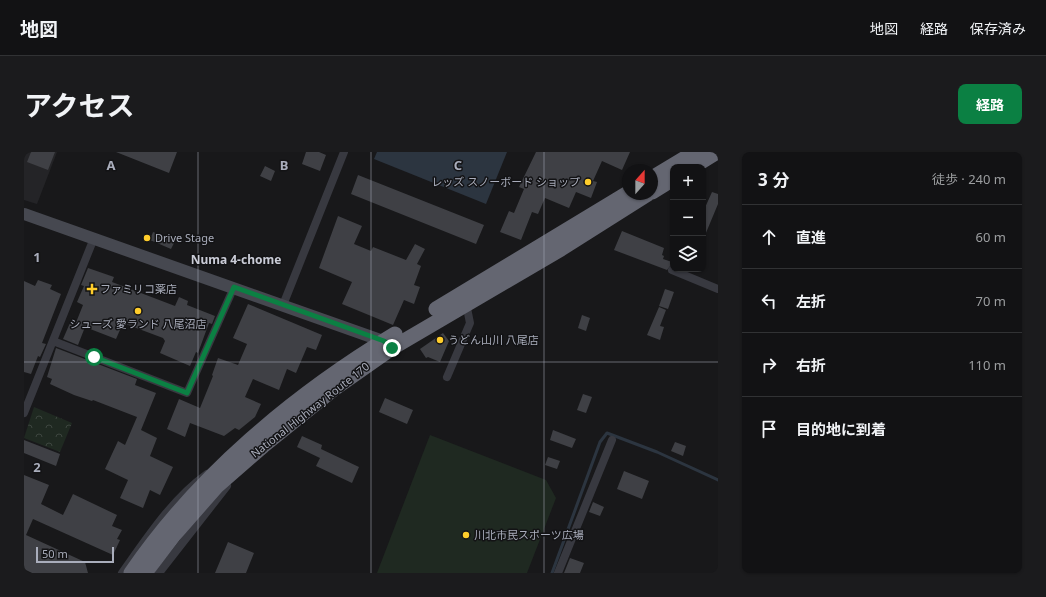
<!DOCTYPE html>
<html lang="ja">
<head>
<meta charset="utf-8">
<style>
	body { margin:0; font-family:"Noto Sans","Noto Sans JP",sans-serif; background:#1b1b1d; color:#f1f3f6 }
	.controls { position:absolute; right:12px; top:12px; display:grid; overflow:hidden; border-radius:8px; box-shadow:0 1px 3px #0004 }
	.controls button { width:36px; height:36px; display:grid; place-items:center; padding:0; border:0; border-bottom:1px solid #313234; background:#121214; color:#f1f3f6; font:20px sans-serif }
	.compass { position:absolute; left:598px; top:12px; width:36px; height:36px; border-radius:50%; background:#121214; box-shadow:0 1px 3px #0004; rotate:21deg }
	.scale { position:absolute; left:12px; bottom:10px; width:78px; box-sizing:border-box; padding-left:4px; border:2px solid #a9adbb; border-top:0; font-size:11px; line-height:14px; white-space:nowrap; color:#a9adbb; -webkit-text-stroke:3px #131315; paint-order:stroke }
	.stop { position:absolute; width:12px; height:12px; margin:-9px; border:3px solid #0b8043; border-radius:50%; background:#fff }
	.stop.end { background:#0b8043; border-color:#fff; box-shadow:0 1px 4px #0008 }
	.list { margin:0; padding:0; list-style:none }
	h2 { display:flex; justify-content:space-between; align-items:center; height:52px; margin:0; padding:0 16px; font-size:17px }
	h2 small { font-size:13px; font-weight:400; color:#9c9ea0 }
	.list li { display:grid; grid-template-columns:26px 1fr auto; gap:12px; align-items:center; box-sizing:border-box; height:64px; padding:0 16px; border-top:1px solid #313234 }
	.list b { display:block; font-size:15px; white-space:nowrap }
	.list em { font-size:13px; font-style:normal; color:#9c9ea0 }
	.icon { flex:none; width:22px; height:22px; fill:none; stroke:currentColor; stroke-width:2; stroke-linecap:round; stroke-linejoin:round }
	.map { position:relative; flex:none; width:694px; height:421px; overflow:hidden; border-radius:8px }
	header { display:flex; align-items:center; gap:24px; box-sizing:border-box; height:56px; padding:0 20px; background:#121214; border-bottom:1px solid #313234 }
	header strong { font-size:19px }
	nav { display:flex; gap:22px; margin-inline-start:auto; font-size:14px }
	.intro { display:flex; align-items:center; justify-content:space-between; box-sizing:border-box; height:96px; padding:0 24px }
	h1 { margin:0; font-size:28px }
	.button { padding:10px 18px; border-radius:8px; background:#0b8043; color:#fff; font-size:14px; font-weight:700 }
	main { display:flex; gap:24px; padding:0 24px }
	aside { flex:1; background:#121214; border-radius:8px; box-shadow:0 1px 3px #0004 }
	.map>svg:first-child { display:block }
	.built { fill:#242427 }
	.green { fill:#1f2921 }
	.park { fill:url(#park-crowns) }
	.water { fill:#2c3540 }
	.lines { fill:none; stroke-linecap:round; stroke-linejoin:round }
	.stream { stroke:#2c3540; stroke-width:3 }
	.building { fill:#3f4045 }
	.street { stroke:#383940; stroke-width:8 }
	.secondary { stroke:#464850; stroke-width:12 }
	.highway { stroke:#646671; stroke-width:15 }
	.route { stroke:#0b8043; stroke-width:5 }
	.grid { fill:none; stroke:#a9adbb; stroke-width:1; stroke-opacity:0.55 }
	.poi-dot { fill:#ffcd2b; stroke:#131315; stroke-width:1.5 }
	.labels { text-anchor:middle; stroke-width:3; stroke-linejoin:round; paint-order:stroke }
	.poi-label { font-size:11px; fill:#a9adbb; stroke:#131315; text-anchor:start }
	.street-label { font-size:11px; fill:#a9adbb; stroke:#131315 }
	.neighbourhood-label { font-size:12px; font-weight:bold; fill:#caccd7; stroke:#131315 }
	.grid-label { font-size:13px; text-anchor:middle; font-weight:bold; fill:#a9adbb; stroke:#131315; stroke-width:3; stroke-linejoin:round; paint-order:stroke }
</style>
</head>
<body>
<header>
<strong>地図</strong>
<nav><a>地図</a><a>経路</a><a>保存済み</a></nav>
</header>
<div class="intro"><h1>アクセス</h1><a class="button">経路</a></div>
<main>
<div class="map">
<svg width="694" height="421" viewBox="0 0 694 421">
	<defs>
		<pattern id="park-crowns" width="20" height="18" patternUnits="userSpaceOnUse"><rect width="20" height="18" fill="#1f2921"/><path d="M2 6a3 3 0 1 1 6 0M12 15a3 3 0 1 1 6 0" fill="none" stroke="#3d453f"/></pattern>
	</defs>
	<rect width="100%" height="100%" fill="#18181a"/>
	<path class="built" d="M 0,0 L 33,0 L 13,52 L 0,48 Z"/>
	<path class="green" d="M 406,283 L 522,328 L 532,346 L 503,421 L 353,421 Z"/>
	<path class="park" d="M 10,255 L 48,271 L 36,300 L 0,286 Z"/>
	<path class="water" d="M 353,0 L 483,0 L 462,52 L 350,7 Z"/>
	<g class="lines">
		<path class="stream" d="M 528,421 L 576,290 L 583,281 L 633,300 L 694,328"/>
	</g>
	<path class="building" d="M 7,0 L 31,0 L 24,18 L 3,10 Z
		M 92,0 L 153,0 L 145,21 Z
		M 282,0 L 295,0 L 302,3 L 296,19 L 278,12 Z
		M 512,0 L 606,0 L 598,18 L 578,9 L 569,29 L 573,30 L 567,46 L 552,40 L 545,56 L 521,46 L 514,62 L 508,60 L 497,88 L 476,80 L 485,59 L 490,61 L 500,37 L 495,35 Z
		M 241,14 L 251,19 L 247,29 L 236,24 Z
		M 334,23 L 460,73 L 452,92 L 327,42 Z
		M 688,40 L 694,42 L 694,52 L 679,88 L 679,60 Z
		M 314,64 L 338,74 L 330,92 L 347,99 L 349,95 L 382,108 L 391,92 L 401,97 L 393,112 L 397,114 L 390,133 L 396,135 L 390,152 L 380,148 L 369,173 L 318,152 L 328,130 L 295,116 Z
		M 598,79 L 640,96 L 638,103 L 640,104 L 639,107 L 648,110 L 647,113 L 643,118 L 590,98 Z
		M 129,80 L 151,89 L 147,97 L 126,88 Z
		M 64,116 L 90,125 L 88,130 L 151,154 L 155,145 L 164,149 L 163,153 L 191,164 L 188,172 L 185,171 L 174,201 L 172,200 L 166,214 L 136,201 L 141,189 L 139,186 L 99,171 L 92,187 L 61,175 L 54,193 L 39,187 L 46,171 L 51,173 L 59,153 L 53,150 L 60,134 L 57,133 Z
		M 14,128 L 28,133 L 26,137 L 37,142 L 18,191 L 22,192 L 16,205 L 14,204 L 7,222 L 0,220 L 0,129 L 11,134 Z
		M 641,137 L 650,140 L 644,157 L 635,154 Z
		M 224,152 L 298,183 L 292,198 L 283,195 L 272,221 L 263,217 L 255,238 L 229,227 L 221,245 L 237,252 L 231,265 L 215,278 L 211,276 L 200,284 L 166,271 L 161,285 L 143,277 L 155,247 L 176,256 L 189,224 L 188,223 L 194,206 L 214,213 L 223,192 L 209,186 Z
		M 635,155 L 642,158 L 636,174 L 640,175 L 636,188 L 623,183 Z
		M 558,163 L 566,166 L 562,179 L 554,176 Z
		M 419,181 L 425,189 L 416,210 L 404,205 L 402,206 L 396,197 Z
		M 32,196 L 113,227 L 111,233 L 132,241 L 117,278 L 133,286 L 126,304 L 149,315 L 136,343 L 126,338 L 119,356 L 96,346 L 104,328 L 81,317 L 94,289 L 101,293 L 113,265 L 69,248 L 68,249 L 50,243 L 26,232 L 28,227 L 23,225 Z
		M 559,242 L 568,245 L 562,261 L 553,258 Z
		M 361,246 L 389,258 L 383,272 L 355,260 Z
		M 529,278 L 552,287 L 548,296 L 526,288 Z
		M 278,284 L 298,293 L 297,297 L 335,315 L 328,331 L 292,314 L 296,306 L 273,295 Z
		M 0,288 L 36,302 L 32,314 L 0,301 Z
		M 651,290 L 662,294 L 659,304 L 647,299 Z
		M 524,305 L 536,309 L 533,317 L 521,313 Z
		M 600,319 L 625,329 L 618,347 L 593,337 Z
		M 0,323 L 25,333 L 17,352 L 39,363 L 49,342 L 93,363 L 88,374 L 98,378 L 93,387 L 96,388 L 89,403 L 9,367 L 2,383 L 61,410 L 64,421 L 8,421 L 0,417 Z
		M 569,350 L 580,355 L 576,364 L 565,360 Z
		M 204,390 L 230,401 L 222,421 L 191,421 Z
		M 546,406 L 560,411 L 556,421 L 540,421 Z"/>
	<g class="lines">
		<path class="street" d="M 648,118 L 694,137
			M 259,153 L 320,0
			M 29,189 L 163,241 L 210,135
			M 423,225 L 446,171 L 442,151
			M 0,261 L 70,86
			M 98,421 C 123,386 148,347 183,322
			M 135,421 L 203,334
			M 534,421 L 588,288"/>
		<path class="secondary" d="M 0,62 L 359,189 L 364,193"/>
		<path class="highway" d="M 669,15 L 693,0
			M 628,26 L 671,0
			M 628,40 L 649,27
			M 412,157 L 604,41
			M 107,421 C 174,323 270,243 371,182
			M 121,421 L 150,383 L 193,334 L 239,294 L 311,236 L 368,196 L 537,97 L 624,42"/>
	</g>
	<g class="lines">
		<path class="route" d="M 70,205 L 163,241 L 210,135 L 360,189 L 368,196"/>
	</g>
	<path class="grid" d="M 174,0 L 174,421M 347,0 L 347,421M 520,0 L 520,421M 0,210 L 694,210"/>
	<g class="poi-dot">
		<circle cx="564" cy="30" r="4"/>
		<circle cx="123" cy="86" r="4"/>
		<path d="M66 131h4v4h4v4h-4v4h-4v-4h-4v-4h4z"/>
		<circle cx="114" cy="159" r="4"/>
		<circle cx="416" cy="188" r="4"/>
		<circle cx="442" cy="383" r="4"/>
	</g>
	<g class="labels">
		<g class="poi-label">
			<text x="556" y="34" text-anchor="end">レッズ スノーボード ショップ</text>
			<text x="131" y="90">Drive Stage</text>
			<text x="76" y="141">ファミリコ薬店</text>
			<text x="114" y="176" text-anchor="middle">シューズ 愛ランド 八尾沼店</text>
			<text x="424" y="192">うどん山川 八尾店</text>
			<text x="450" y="387">川北市民スポーツ広場</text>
		</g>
		<g class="street-label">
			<text transform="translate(286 258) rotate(-38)" y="4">National Highway Route 170</text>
		</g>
		<g class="neighbourhood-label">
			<text x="212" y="112">Numa 4-chome</text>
		</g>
	</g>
	<g class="grid-label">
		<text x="87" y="18">A</text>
		<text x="260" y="18">B</text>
		<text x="434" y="18">C</text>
		<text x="13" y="110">1</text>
		<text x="13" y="320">2</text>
	</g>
</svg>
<div class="controls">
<button>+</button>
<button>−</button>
<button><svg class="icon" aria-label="layers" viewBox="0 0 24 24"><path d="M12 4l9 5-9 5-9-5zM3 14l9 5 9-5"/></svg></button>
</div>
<svg class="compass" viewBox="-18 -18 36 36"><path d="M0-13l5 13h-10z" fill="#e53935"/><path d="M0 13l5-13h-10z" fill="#9c9ea0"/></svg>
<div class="scale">50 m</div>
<div class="stop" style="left:70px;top:205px"></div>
<div class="stop end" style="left:368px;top:196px"></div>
</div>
<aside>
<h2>3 分<small>徒歩 · 240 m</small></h2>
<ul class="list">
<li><svg class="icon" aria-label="ahead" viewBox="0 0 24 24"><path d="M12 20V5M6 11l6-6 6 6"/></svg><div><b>直進</b></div><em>60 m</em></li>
<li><svg class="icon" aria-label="left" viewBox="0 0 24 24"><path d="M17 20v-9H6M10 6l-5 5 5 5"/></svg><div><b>左折</b></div><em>70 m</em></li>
<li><svg class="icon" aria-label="right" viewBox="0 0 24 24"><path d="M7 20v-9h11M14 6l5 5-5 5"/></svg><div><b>右折</b></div><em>110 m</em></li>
<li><svg class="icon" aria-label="arrive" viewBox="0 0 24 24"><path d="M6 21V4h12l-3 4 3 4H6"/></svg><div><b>目的地に到着</b></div></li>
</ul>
</aside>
</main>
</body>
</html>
